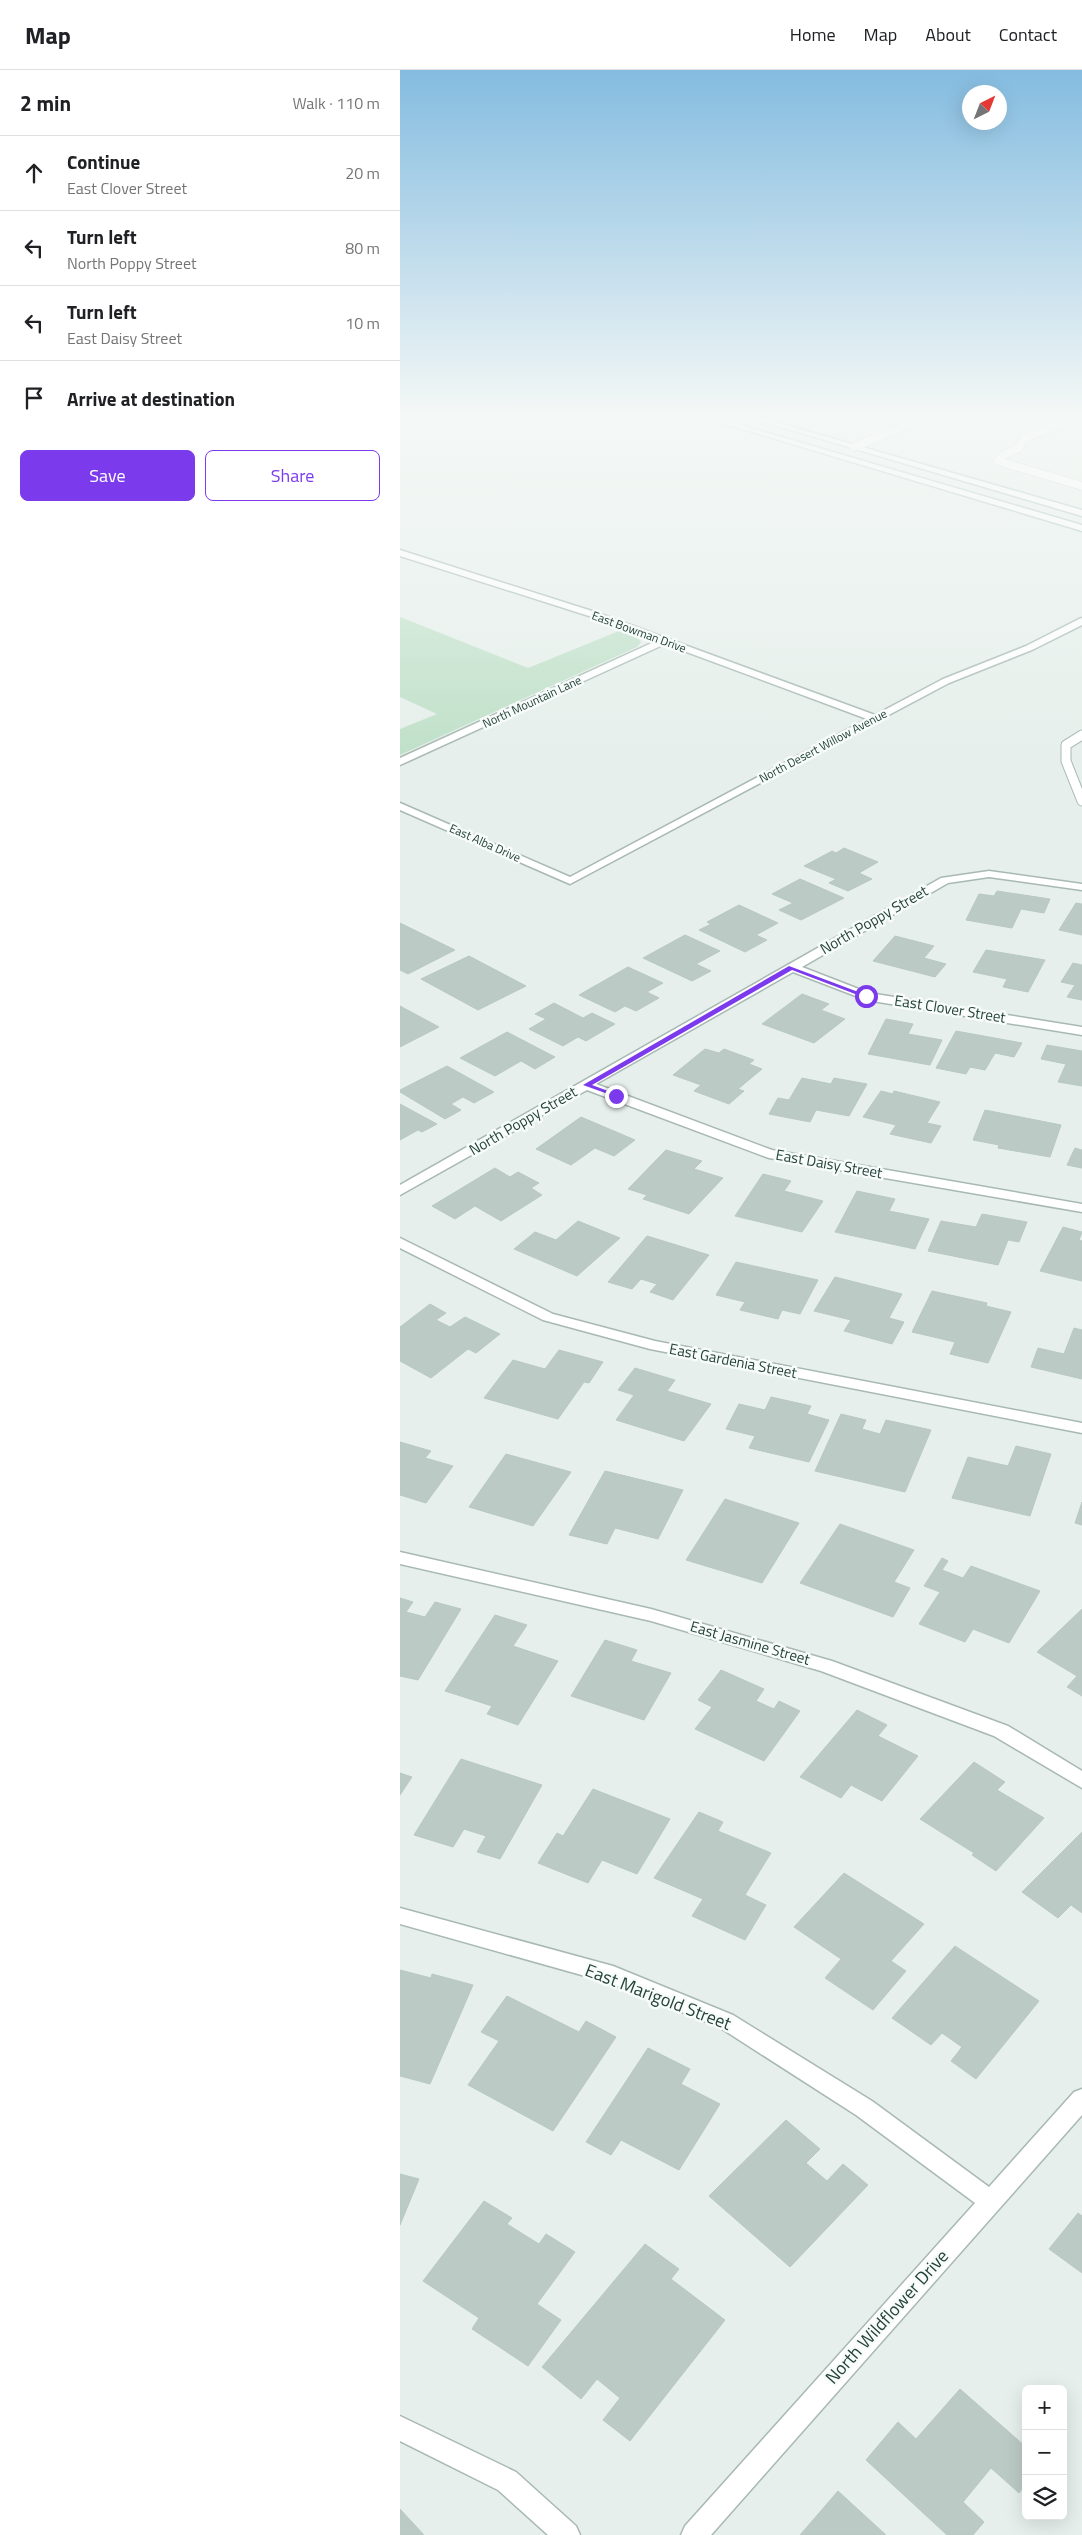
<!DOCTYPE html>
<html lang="en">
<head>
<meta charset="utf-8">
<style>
	body { margin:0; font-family:"Titillium Web",sans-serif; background:#f2f2f2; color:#202124 }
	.controls { position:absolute; right:15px; bottom:15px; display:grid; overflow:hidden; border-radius:8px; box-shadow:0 5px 20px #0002 }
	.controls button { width:45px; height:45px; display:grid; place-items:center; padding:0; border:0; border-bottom:1px solid #e0e0e0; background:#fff; color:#202124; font:25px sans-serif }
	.compass { position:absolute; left:562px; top:15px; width:45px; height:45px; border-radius:50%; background:#fff; box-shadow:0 5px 20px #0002; rotate:42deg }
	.stop { position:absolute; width:15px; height:15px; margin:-11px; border:4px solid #7c3aed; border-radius:50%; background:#fff }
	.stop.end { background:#7c3aed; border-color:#fff; box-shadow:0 1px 5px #0008 }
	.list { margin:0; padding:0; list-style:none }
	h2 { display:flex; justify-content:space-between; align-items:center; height:65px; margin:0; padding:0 20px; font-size:21px }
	h2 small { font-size:16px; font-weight:400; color:#757577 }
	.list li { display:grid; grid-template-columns:32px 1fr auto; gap:15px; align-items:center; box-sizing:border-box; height:75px; padding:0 20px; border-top:1px solid #e0e0e0 }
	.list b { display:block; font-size:19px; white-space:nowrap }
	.list p { margin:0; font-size:16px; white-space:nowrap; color:#757577 }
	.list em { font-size:16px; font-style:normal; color:#757577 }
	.actions { display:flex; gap:10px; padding:15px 20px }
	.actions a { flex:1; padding:11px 0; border:1px solid #7c3aed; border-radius:8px; text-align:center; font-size:18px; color:#7c3aed }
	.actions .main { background:#7c3aed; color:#fff }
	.icon { flex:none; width:28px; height:28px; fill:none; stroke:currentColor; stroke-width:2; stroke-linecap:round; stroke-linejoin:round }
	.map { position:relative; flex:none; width:682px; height:2465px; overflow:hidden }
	header { display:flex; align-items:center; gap:30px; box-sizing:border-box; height:70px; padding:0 25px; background:#fff; border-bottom:1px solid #e0e0e0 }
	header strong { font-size:24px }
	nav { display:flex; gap:28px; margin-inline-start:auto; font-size:18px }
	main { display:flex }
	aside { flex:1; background:#fff }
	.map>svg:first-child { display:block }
	.green { fill:#bfe0c8 }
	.building { fill:#bbcac4; stroke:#b8c9c2 }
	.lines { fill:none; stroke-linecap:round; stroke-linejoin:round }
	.service-far1-casing { stroke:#a8b8b2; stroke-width:9 }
	.service-casing { stroke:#a8b8b2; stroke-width:11 }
	.minor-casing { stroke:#a8b8b2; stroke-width:3 }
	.tertiary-casing { stroke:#a8b8b2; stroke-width:3 }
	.secondary-casing { stroke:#a4bbb3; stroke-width:3 }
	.service-far1 { stroke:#fff; stroke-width:8 }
	.service { stroke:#fff; stroke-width:9 }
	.minor { fill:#fff; fill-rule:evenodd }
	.tertiary { fill:#fff; fill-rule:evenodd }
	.secondary { fill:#fff; fill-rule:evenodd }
	.route { fill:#7c3aed }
	.labels { text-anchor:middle; stroke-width:5; stroke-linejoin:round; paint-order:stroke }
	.far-street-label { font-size:12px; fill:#24423a; stroke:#f7fbf9 }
	.street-label { font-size:15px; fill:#24423a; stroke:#f7fbf9 }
	.near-street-label { font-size:18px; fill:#24423a; stroke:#f7fbf9 }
</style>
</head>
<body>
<header>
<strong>Map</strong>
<nav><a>Home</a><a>Map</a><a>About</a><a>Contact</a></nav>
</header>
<main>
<aside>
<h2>2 min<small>Walk · 110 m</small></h2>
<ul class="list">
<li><svg class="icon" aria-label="ahead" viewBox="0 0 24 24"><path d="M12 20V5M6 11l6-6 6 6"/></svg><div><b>Continue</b><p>East Clover Street</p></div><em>20 m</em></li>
<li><svg class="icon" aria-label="left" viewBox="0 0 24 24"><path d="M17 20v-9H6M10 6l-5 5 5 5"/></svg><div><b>Turn left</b><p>North Poppy Street</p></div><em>80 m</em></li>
<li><svg class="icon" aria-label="left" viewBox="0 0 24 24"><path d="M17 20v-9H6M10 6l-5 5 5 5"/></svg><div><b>Turn left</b><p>East Daisy Street</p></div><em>10 m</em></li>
<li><svg class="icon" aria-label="arrive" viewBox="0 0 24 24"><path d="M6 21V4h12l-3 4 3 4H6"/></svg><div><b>Arrive at destination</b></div></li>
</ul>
<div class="actions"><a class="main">Save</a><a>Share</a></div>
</aside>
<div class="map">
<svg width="682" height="2465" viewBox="0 0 682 2465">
	<rect width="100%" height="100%" fill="#e6efeb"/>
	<path class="green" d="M 0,547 L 128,598 L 219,561 L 238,568 L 241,572 L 237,577 L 0,685 L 0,659 L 37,644 L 0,627 Z"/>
	<path class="building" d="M 444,778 L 478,792 L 459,803 L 472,809 L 448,821 L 429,813 L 436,809 L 404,796 L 432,781 L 436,783 Z
		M 400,809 L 444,828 L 401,850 L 379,840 L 393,833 L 372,824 Z
		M 597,821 L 650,829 L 644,843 L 621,839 L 612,858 L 566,850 L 579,824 L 594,826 Z
		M 676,833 L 682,834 L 682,865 L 659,860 Z
		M 339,835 L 378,853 L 356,865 L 367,870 L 345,882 L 299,860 L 311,854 L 307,852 Z
		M 0,853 L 55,880 L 8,904 L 0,900 Z
		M 285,865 L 320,881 L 296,894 L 311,901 L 292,911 L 243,888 Z
		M 495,866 L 534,876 L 524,888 L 546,894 L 535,907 L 473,891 Z
		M 586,880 L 645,890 L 628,922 L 603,917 L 607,909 L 573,902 Z
		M 69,886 L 126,916 L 78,940 L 21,909 Z
		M 673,893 L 682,895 L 682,930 L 667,927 L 675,915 L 661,912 Z
		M 228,897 L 263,913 L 247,922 L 259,928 L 236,941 L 225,936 L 215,942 L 179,925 Z
		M 402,924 L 429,934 L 421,940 L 445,949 L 414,973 L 362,954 Z
		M 154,933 L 183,948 L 192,943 L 215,954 L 186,971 L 178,967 L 163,976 L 129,959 L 146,949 L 135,944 Z
		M 0,936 L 39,957 L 0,977 Z
		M 486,949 L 513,954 L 508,964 L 542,970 L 530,995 L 468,984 Z
		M 556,961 L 622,973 L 614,987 L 595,983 L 585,1000 L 570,997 L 566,1004 L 536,998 Z
		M 107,962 L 155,987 L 135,999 L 121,991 L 95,1006 L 60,988 Z
		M 647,975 L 682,981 L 682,1016 L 658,1012 L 666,994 L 641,989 Z
		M 305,979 L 319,983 L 324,979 L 354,990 L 349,994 L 362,999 L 338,1019 L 344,1021 L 329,1034 L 294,1021 L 301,1015 L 273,1005 Z
		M 47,996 L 94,1022 L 74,1033 L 63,1027 L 51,1034 L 61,1040 L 45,1049 L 0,1022 L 0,1020 Z
		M 402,1008 L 431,1014 L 434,1008 L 467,1014 L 449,1046 L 416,1040 L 410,1052 L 369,1044 L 378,1028 L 389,1030 Z
		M 481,1021 L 493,1024 L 494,1021 L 540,1032 L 527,1053 L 541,1056 L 531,1073 L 490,1064 L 496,1055 L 463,1047 Z
		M 0,1034 L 37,1054 L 22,1062 L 18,1060 L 0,1070 Z
		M 585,1040 L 661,1055 L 650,1087 L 598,1078 L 599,1075 L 573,1070 Z
		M 181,1047 L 235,1070 L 214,1086 L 195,1078 L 171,1095 L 136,1079 Z
		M 675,1078 L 682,1080 L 682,1098 L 667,1095 Z
		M 266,1080 L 302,1091 L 294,1099 L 323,1108 L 289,1144 L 243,1129 L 247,1125 L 228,1119 Z
		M 95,1098 L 110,1107 L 118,1102 L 139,1113 L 131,1118 L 142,1125 L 101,1151 L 75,1136 L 55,1149 L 32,1136 Z
		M 363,1104 L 391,1111 L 384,1121 L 423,1131 L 402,1162 L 335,1146 Z
		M 457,1121 L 495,1129 L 489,1141 L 529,1149 L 515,1179 L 435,1162 Z
		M 582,1144 L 627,1152 L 619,1172 L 608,1170 L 598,1195 L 528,1181 L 541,1151 L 576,1157 Z
		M 178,1151 L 220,1168 L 177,1206 L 114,1179 L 135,1162 L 156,1170 Z
		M 663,1157 L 682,1162 L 679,1170 L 682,1171 L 682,1211 L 640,1201 Z
		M 247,1166 L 309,1185 L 273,1230 L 250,1222 L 257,1214 L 241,1209 L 232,1219 L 208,1212 Z
		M 336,1192 L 418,1210 L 400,1244 L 382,1240 L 378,1249 L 340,1240 L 345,1232 L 316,1225 Z
		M 435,1207 L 502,1224 L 489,1248 L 504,1252 L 492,1274 L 444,1261 L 451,1250 L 414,1241 Z
		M 532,1221 L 587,1233 L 586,1236 L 611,1242 L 588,1293 L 550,1284 L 555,1272 L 512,1262 Z
		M 30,1234 L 46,1243 L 36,1250 L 50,1257 L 65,1247 L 100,1264 L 76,1283 L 68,1279 L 31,1308 L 0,1291 L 0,1257 Z
		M 674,1258 L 682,1260 L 682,1309 L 631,1297 L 638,1278 L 664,1284 Z
		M 159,1280 L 203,1292 L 189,1313 L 184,1312 L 158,1349 L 84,1328 L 113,1290 L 145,1299 Z
		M 235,1298 L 275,1310 L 267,1321 L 311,1334 L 284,1371 L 216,1350 L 234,1325 L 218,1320 Z
		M 371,1327 L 411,1336 L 407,1344 L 429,1350 L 409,1392 L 349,1378 L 355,1366 L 326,1359 L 339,1334 L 365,1340 Z
		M 441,1344 L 466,1350 L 462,1359 L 480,1364 L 486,1350 L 531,1360 L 505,1422 L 415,1401 Z
		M 0,1372 L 31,1381 L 25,1388 L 53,1396 L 26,1433 L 0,1425 Z
		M 616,1376 L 651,1384 L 630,1446 L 552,1428 L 568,1387 L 608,1396 Z
		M 106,1384 L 171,1402 L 133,1456 L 69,1437 Z
		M 205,1401 L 283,1420 L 258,1469 L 215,1458 L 207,1474 L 169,1465 Z
		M 325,1429 L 399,1453 L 362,1513 L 286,1490 Z
		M 682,1432 L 682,1455 L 675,1453 Z
		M 440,1454 L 514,1480 L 494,1512 L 510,1518 L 493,1547 L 400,1513 Z
		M 542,1488 L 548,1491 L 542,1500 L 563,1508 L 571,1496 L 640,1521 L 609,1573 L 573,1559 L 565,1572 L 519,1554 L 540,1522 L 524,1516 Z
		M 0,1528 L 13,1532 L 6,1542 L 25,1547 L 35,1532 L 61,1539 L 18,1610 L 0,1606 Z
		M 682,1539 L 682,1626 L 667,1617 L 677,1606 L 637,1582 Z
		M 95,1545 L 127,1555 L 113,1576 L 158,1591 L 118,1655 L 87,1644 L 92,1636 L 45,1621 Z
		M 205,1570 L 237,1580 L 231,1591 L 271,1603 L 244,1650 L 171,1626 Z
		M 321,1600 L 364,1619 L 356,1631 L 374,1639 L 379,1631 L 400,1641 L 364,1691 L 295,1659 L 312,1637 L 298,1630 Z
		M 457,1640 L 487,1655 L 478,1666 L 518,1686 L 482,1731 L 451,1715 L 441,1728 L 400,1707 Z
		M 61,1689 L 142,1715 L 100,1789 L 77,1782 L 86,1766 L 64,1759 L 53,1777 L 14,1765 Z
		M 574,1692 L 605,1712 L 597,1720 L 644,1748 L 596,1801 L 572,1785 L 574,1783 L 520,1749 Z
		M 0,1703 L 12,1707 L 0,1725 Z
		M 193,1719 L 270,1749 L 237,1804 L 202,1790 L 188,1813 L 138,1793 L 157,1763 L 163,1766 Z
		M 299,1742 L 323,1752 L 318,1761 L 371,1783 L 345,1825 L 366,1835 L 345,1870 L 292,1846 L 303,1829 L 254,1808 Z
		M 682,1762 L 682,1843 L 671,1835 L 658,1848 L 622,1822 Z
		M 444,1803 L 524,1854 L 491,1891 L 506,1901 L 473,1940 L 425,1908 L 441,1889 L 394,1857 Z
		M 555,1876 L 639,1931 L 576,2009 L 551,1991 L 562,1977 L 542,1963 L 531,1975 L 492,1948 Z
		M 0,1900 L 31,1908 L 32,1904 L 73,1915 L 30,2014 L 0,2006 Z
		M 107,1926 L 179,1962 L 186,1951 L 216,1967 L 153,2061 L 68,2015 L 99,1971 L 81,1962 Z
		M 248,1978 L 290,1999 L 281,2014 L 320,2034 L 279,2100 L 221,2070 L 211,2085 L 186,2072 Z
		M 386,2050 L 420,2079 L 406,2093 L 427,2111 L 443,2094 L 468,2115 L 390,2197 L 309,2126 Z
		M 0,2104 L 19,2109 L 0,2155 Z
		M 84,2131 L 112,2148 L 107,2154 L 139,2174 L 146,2164 L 175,2182 L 137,2234 L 161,2250 L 128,2296 L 72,2259 L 79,2248 L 23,2211 Z
		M 678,2143 L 682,2146 L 682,2203 L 649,2179 Z
		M 245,2174 L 279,2199 L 271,2209 L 325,2250 L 230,2371 L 203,2350 L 220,2328 L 197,2309 L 181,2329 L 142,2297 Z
		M 560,2319 L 626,2377 L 626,2414 L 619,2423 L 591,2398 L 563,2432 L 584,2452 L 573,2465 L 547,2465 L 466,2390 L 498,2352 L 516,2369 Z
		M 438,2421 L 486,2465 L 400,2465 Z
		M 0,2439 L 24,2465 L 0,2465 Z"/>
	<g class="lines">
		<g class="service-far1-casing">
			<path id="service-far1" d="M 682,344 L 625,368 L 619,378 L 602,386 L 598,391 L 682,416
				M 454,377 L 537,343"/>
		</g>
		<g class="service-casing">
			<path id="service" d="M 682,665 L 666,675 L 666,691 L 682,731"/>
		</g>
		<g class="minor-casing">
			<path id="minor" d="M 0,480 L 195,542 L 475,645 L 543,609 L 626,576 L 679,549 L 682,548 L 682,555 L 632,580 L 549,613 L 170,814 L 0,740 L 0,733 L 170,807 L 467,649 L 265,574 L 0,695 L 0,688 L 256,571 L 189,546 L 0,486 Z
				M 589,801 L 682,814 L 682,820 L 589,807 L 548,813 L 402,897 L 469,923 L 682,957 L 682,965 L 466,930 L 393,902 L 196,1014 L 372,1080 L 682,1134 L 682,1142 L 369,1088 L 187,1020 L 0,1125 L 0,1115 L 541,808 Z
				M 0,1168 L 153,1244 L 255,1271 L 682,1353 L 682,1363 L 250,1279 L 143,1250 L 0,1178 Z
				M 0,1482 L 251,1539 L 432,1591 L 608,1656 L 682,1701 L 682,1718 L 594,1666 L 421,1601 L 251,1551 L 0,1494 Z
				M 0,1838 L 213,1896 L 333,1945 L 472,2031 L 589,2117 L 674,2022 L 682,2019 L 682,2045 L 311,2465 L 281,2465 L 285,2456 L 575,2133 L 456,2045 L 319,1957 L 210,1913 L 0,1854 Z
				M 0,2346 L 116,2402 L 176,2456 L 180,2465 L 148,2465 L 98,2420 L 0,2371 Z"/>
		</g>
		<g class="tertiary-casing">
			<path id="tertiary" d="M 11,343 L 23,343 L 0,350 L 0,346 Z"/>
		</g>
		<g class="secondary-casing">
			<path id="secondary" d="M 289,343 L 300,343 L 682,455 L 682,461 Z
				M 333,343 L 344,343 L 682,440 L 682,446 Z"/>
		</g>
		<use href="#service-far1" class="service-far1"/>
		<use href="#service" class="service"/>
		<use href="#minor" class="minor"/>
		<use href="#tertiary" class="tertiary"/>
		<use href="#secondary" class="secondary"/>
	</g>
	<linearGradient id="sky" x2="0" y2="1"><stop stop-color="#84bce0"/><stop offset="0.5" stop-color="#f4f8f6"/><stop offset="1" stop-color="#f4f8f6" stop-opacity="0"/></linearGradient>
	<rect width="682" height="688" fill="url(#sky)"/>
	<path class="route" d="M 389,896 L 469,926 L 463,927 L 392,900 L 192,1015 L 219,1025 L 219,1028 L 183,1015 Z"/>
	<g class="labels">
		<g class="far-street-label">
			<text transform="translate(239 562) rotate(20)" y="4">East Bowman Drive</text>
			<text transform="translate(132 632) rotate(-25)" y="4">North Mountain Lane</text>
			<text transform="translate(423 676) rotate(-28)" y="4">North Desert Willow Avenue</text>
			<text transform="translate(85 773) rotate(24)" y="4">East Alba Drive</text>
		</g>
		<g class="street-label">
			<text transform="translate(474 850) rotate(-30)" y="5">North Poppy Street</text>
			<text transform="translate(550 939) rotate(9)" y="5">East Clover Street</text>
			<text transform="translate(123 1051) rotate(-30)" y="5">North Poppy Street</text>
			<text transform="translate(429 1094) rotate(10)" y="5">East Daisy Street</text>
			<text transform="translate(333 1291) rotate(11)" y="5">East Gardenia Street</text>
			<text transform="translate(350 1573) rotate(16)" y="5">East Jasmine Street</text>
		</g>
		<g class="near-street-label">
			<text transform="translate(258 1927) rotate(21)" y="6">East Marigold Street</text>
			<text transform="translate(487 2247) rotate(-48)" y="6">North Wildflower Drive</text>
		</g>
	</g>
</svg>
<div class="controls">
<button>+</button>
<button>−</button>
<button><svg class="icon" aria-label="layers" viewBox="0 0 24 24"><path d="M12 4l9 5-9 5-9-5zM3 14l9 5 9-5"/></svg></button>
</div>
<svg class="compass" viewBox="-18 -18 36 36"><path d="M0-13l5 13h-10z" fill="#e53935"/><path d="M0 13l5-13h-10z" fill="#757577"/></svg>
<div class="stop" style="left:466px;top:926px"></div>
<div class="stop end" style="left:216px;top:1026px"></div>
</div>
</main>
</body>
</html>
